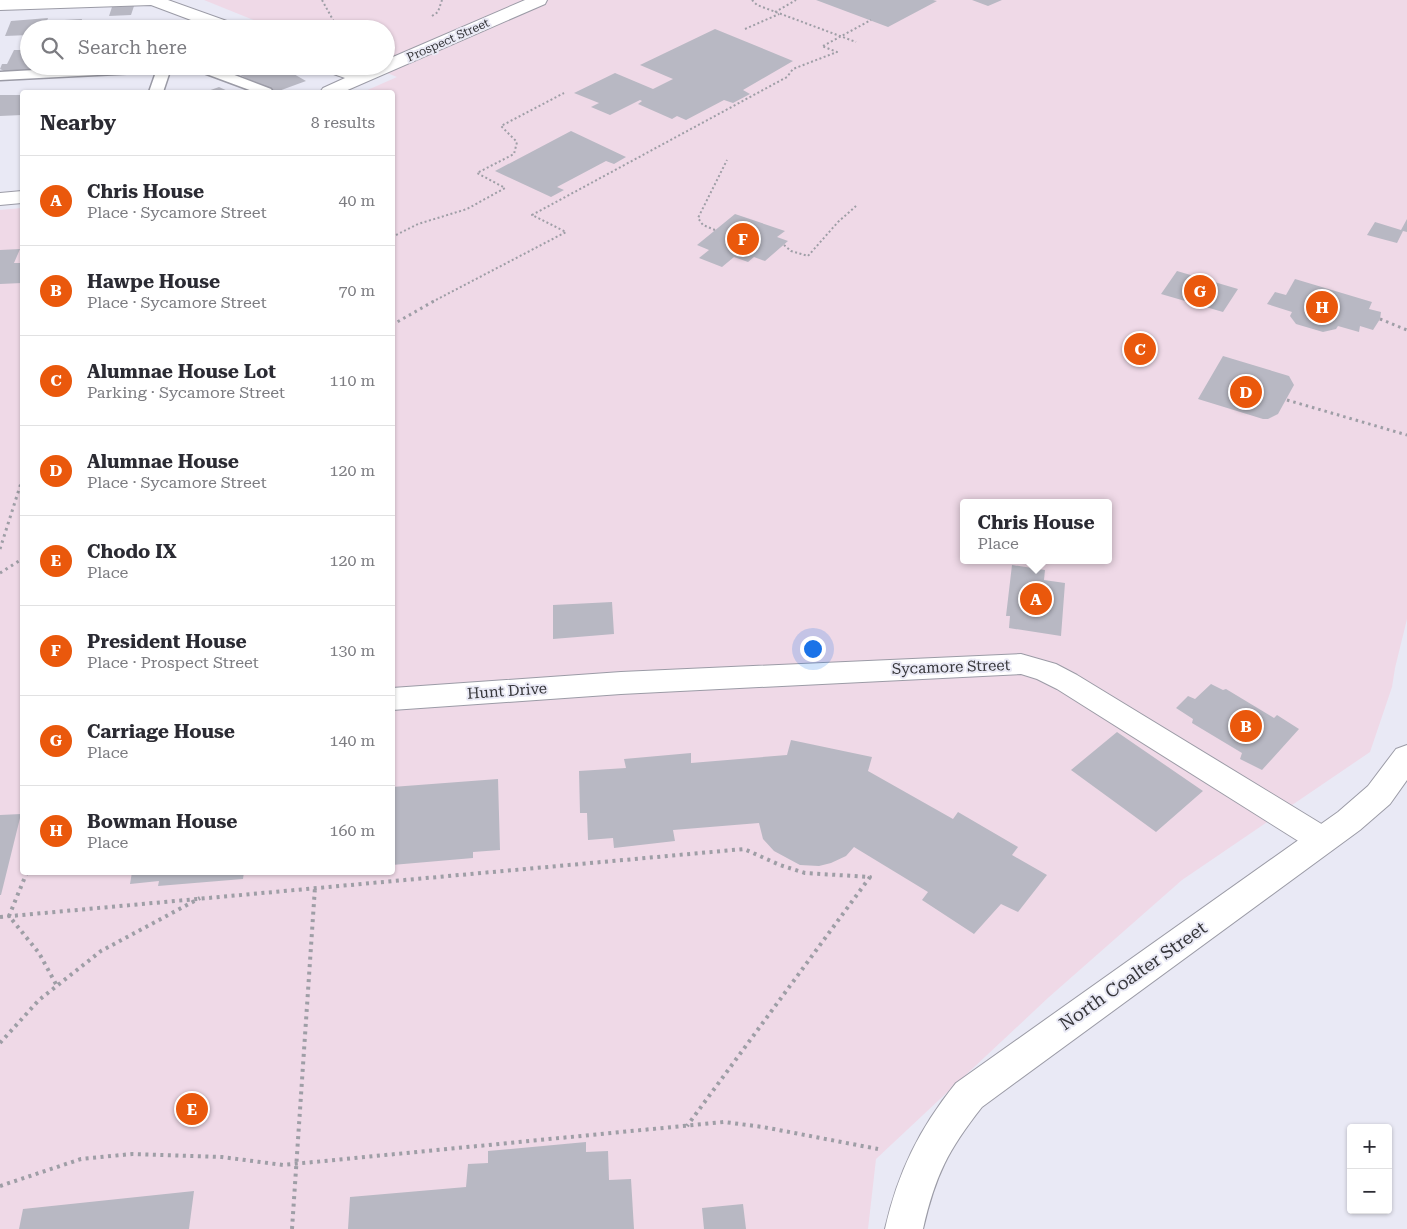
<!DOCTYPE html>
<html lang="en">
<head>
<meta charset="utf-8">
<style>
	body { margin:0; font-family:"Roboto Serif",serif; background:#f2f2f3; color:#2b2b33 }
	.controls { position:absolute; right:15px; bottom:15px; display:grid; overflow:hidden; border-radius:5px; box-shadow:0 1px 4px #0004 }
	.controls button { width:45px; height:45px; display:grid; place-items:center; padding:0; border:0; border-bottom:1px solid #e1e1e2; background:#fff; color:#2b2b33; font:25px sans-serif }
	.you { position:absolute; left:812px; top:648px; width:18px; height:18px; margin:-12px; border:4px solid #fff; border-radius:50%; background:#1a73e8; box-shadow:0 0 0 8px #1a73e833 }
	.badge { display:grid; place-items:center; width:32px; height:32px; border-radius:50%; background:#ea580c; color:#fff; font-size:16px; font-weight:700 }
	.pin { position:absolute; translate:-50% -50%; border:2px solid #fff; box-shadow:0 1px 5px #0006 }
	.popup { position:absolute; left:960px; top:499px; width:152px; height:65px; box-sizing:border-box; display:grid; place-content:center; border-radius:5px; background:#fff; filter:drop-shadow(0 1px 4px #0005); font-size:16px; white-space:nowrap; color:#7c7c81 }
	.popup b { font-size:19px; color:#2b2b33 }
	.popup::after { content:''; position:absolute; left:50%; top:100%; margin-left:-10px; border:10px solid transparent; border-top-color:#fff }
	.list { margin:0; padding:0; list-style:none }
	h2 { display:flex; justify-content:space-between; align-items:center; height:65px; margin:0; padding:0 20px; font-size:21px }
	h2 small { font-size:16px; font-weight:400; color:#7c7c81 }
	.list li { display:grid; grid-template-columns:32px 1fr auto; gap:15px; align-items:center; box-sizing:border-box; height:90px; padding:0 20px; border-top:1px solid #e1e1e2 }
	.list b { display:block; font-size:19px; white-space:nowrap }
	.list p { margin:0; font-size:16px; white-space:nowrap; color:#7c7c81 }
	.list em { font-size:16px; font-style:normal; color:#7c7c81 }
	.icon { flex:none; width:28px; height:28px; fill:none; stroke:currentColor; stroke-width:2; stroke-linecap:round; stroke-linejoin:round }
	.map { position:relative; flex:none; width:1407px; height:1229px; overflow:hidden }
	.search { position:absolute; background:#fff; box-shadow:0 1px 4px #0004; left:20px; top:20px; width:375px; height:55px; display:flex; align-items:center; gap:12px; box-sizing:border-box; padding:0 18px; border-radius:28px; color:#7c7c81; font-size:19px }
	.panel { position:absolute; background:#fff; box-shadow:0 1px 4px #0004; left:20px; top:90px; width:375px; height:785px; border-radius:5px }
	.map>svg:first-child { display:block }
	.education { fill:#efd9e7; fill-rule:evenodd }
	.building { fill:#b8b8c3 }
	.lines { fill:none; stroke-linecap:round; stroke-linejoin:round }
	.service-casing { stroke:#9b9ba6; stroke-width:3 }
	.minor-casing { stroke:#9b9ba6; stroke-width:2 }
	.tertiary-casing { stroke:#9b9ba6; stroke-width:2 }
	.path-far2 { stroke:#9e9ea6; stroke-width:2; stroke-dasharray:2 2.5; stroke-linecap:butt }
	.path-far1 { stroke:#9e9ea6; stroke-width:3; stroke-dasharray:2.5 4; stroke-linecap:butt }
	.path { stroke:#9e9ea6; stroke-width:4; stroke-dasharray:3 4.5; stroke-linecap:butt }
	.service { fill:#fff; fill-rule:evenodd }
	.minor { fill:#fff; fill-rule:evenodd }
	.tertiary { fill:#fff; fill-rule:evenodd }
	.labels { text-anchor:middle; stroke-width:4; stroke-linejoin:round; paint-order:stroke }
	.far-street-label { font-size:12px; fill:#36363a; stroke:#e9e9f5 }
	.street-label { font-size:15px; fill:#36363a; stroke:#e9e9f5 }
	.near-street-label { font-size:18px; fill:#36363a; stroke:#e9e9f5 }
</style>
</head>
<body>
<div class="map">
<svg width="1407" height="1229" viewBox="0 0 1407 1229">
	<rect width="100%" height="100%" fill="#e9e9f5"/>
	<path class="education" d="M 204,0 L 1407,0 L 1407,619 L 1395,668 L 1392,687 L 1370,752 L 1182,880 L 1049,997 L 876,1159 L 868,1229 L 0,1229 L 0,210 L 22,208 L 22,872 L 392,872 L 392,92 L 363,92 L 397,77 L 370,66 L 386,66 L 386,29 L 276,29 ZM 964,503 L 1108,503 L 1108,560 L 964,560 Z"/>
	<path class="building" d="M 816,0 L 933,0 L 937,1 L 888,27 Z
		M 972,0 L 1002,0 L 988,6 Z
		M 134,6 L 131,15 L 109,16 L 112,7 Z
		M 48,18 L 47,21 L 82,19 L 81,23 L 96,22 L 94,27 L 29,29 L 29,35 L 5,36 L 11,21 Z
		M 715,29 L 793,61 L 743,90 L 750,94 L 733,103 L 724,100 L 686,120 L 677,116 L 672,119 L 638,104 L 642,101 L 640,100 L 610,115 L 591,107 L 599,103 L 574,93 L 615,73 L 653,89 L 673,79 L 640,65 Z
		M 14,50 L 29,50 L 29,66 L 45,66 L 43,72 L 8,73 L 0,69 L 2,64 L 7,64 Z
		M 224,66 L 280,66 L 306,81 L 276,92 L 271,92 Z
		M 219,87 L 230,92 L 205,92 Z
		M 0,95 L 22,95 L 22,115 L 0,116 Z
		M 571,131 L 626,157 L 614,164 L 606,161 L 557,187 L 564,190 L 551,197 L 495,171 Z
		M 735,214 L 785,231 L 777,237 L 788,241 L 765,261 L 754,257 L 748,262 L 734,257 L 722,267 L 699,258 L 709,250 L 697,245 Z
		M 1407,219 L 1407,232 L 1403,231 L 1397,243 L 1367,235 L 1375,222 L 1401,230 Z
		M 20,249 L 14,263 L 22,263 L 22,283 L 0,284 L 0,250 Z
		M 1177,271 L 1238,289 L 1223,312 L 1161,294 Z
		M 1295,279 L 1372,302 L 1369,309 L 1381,312 L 1380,319 L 1373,330 L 1360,326 L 1359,332 L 1338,326 L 1336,329 L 1323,332 L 1296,324 L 1290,316 L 1292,312 L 1267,304 L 1275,292 L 1286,295 Z
		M 1223,356 L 1289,376 L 1294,385 L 1278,414 L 1268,419 L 1263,419 L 1198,399 Z
		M 1012,565 L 1045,570 L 1044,580 L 1065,583 L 1061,636 L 1009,628 L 1010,616 L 1006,616 Z
		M 612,602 L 614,634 L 553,639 L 553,605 Z
		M 1211,684 L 1223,690 L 1226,689 L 1274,718 L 1277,715 L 1299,729 L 1262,770 L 1240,759 L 1242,753 L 1192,723 L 1193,719 L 1176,708 L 1188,696 L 1195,699 Z
		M 1117,732 L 1203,791 L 1156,832 L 1071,770 Z
		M 791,740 L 872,757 L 868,771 L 953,819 L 958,812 L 1018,847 L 1012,855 L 1047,875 L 1018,912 L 1001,904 L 974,934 L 922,900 L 928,892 L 854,847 L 846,856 L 831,863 L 819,866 L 800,865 L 774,851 L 763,839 L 759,823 L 673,830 L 675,841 L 614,848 L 613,838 L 588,840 L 587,813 L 580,813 L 579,771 L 626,768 L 624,759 L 691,753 L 691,763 L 787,755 Z
		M 498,779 L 500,850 L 473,852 L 473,858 L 392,865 L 392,787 Z
		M 21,814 L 1,895 L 0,895 L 0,815 Z
		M 132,872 L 244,872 L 243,879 L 158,886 L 159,881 L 130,884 Z
		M 586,1142 L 586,1152 L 608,1151 L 609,1180 L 631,1179 L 634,1229 L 348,1229 L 350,1197 L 466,1187 L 468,1164 L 488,1163 L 488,1151 Z
		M 194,1191 L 189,1229 L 19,1229 L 23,1209 Z
		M 743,1204 L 746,1229 L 704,1229 L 702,1208 Z"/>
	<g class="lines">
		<g class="service-casing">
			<path id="service" d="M 104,66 L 211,66 L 271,89 L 273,92 L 255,92 L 193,69 L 192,67 L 185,70 L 170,71 L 163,92 L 149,92 L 156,72 L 0,80 L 0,72 Z"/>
		</g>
		<g class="minor-casing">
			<path id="minor" d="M 0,0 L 168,0 L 238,25 L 240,29 L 215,29 L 151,5 L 0,10 Z
				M 525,0 L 547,0 L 545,4 L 343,92 L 320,92 L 323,88 L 345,78 L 322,70 L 319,66 L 345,66 L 360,72 L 373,66 L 386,66 L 386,60 Z
				M 22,191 L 22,203 L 0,205 L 0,193 Z
				M 1021,654 L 1056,664 L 1077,675 L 1333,831 L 1338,840 L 1333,849 L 1322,853 L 1311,849 L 1057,689 L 1037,679 L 1021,674 L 621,694 L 392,710 L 392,688 L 621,672 Z"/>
		</g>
		<g class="tertiary-casing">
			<path id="tertiary" d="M 1407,745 L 1407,780 L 1390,804 L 1360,830 L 982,1107 C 948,1150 935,1176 923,1229 L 885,1229 C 898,1172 919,1129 956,1083 L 1338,812 L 1368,786 L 1396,749 Z"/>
		</g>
		<path class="path-far2" d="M 322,0 L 338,29
			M 752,0 L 757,5 L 856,42
			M 775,12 L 796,0
			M 432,16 L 438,12 L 442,0
			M 745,29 L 779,14
			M 823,46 L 871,20
			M 715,230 L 703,225 L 698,218 L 727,160
			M 392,237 L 418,224 L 467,209 L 505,188 L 477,173 L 514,154 L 517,142 L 501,126 L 564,93
			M 784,245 L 791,251 L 808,256 L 838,222 L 856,206
			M 432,302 L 566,232 L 532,215 L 787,77 L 793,69 L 837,52 L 822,46"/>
		<path class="path-far1" d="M 1380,319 L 1407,330
			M 392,325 L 434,301
			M 1287,400 L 1407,435
			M 0,549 L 22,480
			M 0,573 L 22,559"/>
		<path class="path" d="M 27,872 L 9,916 L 39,953 L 57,986
			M 0,917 L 744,849 L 780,865 L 805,873 L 870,877 L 687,1126
			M 0,1043 L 39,1000 L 101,951 L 200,898
			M 0,1186 L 81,1159 L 132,1154 L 222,1157 L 283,1165 L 724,1122 L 763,1127 L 878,1149
			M 292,1229 L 315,887"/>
		<use href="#service" class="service"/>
		<use href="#minor" class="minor"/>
		<use href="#tertiary" class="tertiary"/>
	</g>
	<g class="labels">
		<g class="far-street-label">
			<text transform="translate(448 40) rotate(-24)" y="4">Prospect Street</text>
		</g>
		<g class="street-label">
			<text transform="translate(951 667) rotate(-2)" y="5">Sycamore Street</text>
			<text transform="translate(507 691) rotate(-4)" y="5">Hunt Drive</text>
		</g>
		<g class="near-street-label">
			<text transform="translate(1133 976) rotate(-35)" y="6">North Coalter Street</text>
		</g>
	</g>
</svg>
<div class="controls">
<button>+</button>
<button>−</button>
</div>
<div class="you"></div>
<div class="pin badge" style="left:1036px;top:599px">A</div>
<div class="popup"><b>Chris House</b>Place</div>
<div class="pin badge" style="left:1246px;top:726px">B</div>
<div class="pin badge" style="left:1140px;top:349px">C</div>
<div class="pin badge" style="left:1246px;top:392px">D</div>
<div class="pin badge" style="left:192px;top:1109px">E</div>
<div class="pin badge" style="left:743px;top:239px">F</div>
<div class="pin badge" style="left:1200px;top:291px">G</div>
<div class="pin badge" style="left:1322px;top:307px">H</div>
<div class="search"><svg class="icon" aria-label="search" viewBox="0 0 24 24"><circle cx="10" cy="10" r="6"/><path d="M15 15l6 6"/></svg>Search here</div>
<section class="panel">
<h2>Nearby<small>8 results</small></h2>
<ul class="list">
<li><span class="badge">A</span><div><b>Chris House</b><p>Place · Sycamore Street</p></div><em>40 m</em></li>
<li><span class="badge">B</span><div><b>Hawpe House</b><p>Place · Sycamore Street</p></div><em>70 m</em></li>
<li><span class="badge">C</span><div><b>Alumnae House Lot</b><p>Parking · Sycamore Street</p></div><em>110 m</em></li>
<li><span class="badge">D</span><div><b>Alumnae House</b><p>Place · Sycamore Street</p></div><em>120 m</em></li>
<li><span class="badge">E</span><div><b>Chodo IX</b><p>Place</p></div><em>120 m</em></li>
<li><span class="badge">F</span><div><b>President House</b><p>Place · Prospect Street</p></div><em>130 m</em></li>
<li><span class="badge">G</span><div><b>Carriage House</b><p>Place</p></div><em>140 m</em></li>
<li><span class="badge">H</span><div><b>Bowman House</b><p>Place</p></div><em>160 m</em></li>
</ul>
</section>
</div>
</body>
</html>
